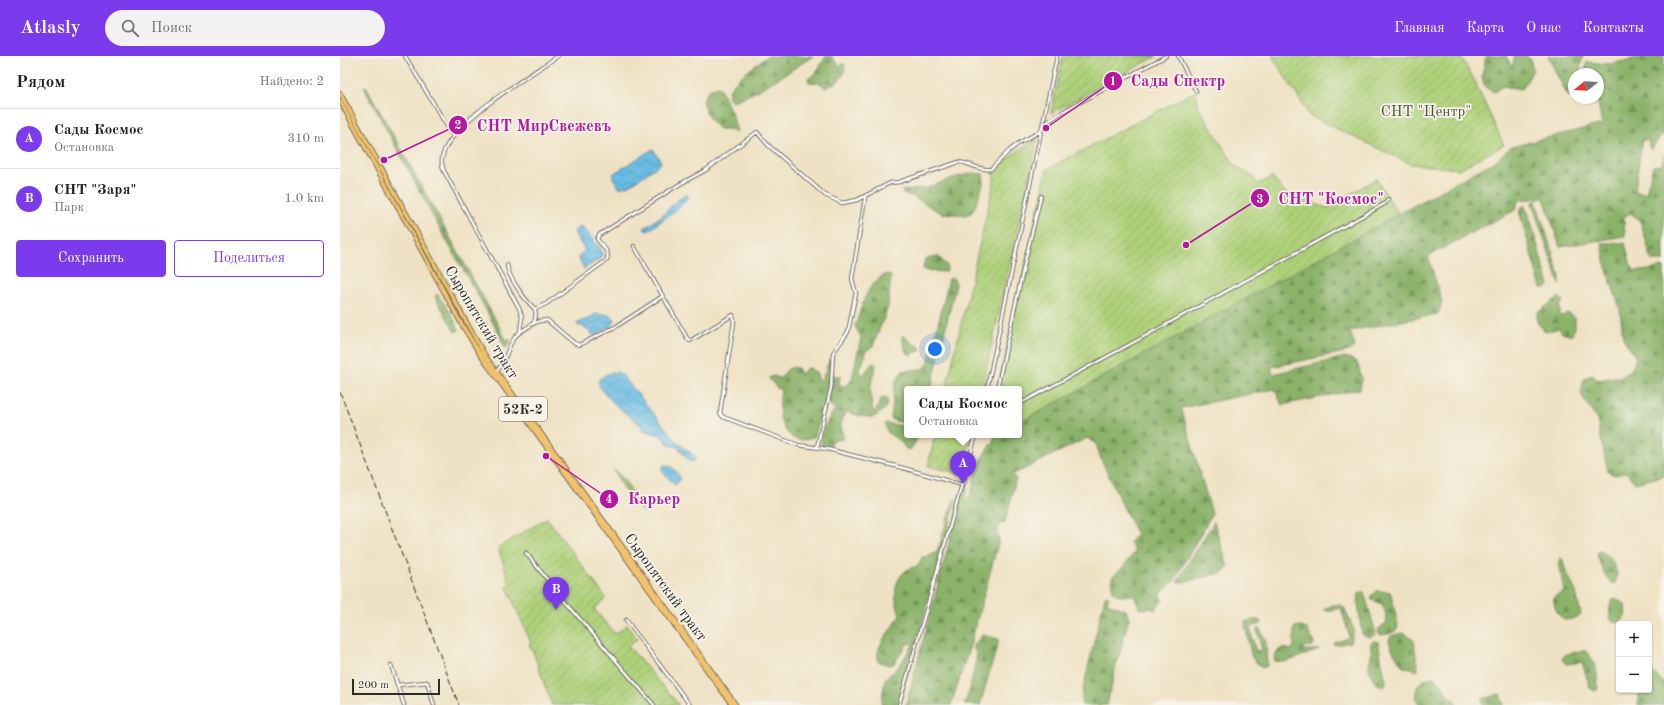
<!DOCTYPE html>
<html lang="ru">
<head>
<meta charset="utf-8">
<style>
	body { margin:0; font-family:"Old Standard TT",serif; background:#f2f2f2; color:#202124 }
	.controls { position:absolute; right:12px; bottom:12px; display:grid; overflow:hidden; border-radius:4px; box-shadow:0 1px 3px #0004 }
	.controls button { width:36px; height:36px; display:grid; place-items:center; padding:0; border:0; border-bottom:1px solid #e0e0e0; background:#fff; color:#202124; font:20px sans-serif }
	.compass { position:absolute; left:1228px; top:12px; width:36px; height:36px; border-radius:50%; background:#fff; box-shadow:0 1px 3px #0004; rotate:252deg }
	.scale { position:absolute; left:12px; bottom:10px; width:88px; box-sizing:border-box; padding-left:4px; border:2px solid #2b2b2b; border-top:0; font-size:11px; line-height:14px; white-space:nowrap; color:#2b2b2b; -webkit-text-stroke:3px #f7f3e8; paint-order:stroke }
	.you { position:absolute; left:595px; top:293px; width:14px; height:14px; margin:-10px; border:3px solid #fff; border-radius:50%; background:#1a73e8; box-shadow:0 0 0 6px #1a73e833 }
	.badge { display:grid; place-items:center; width:26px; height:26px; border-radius:50%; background:#7c3aed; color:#fff; font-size:13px; font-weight:700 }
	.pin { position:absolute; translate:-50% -33px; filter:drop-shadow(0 1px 2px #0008) }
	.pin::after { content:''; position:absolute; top:21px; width:14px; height:12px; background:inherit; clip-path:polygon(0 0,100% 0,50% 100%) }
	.popup { position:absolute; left:564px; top:330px; width:118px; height:52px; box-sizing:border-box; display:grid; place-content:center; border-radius:4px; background:#fff; filter:drop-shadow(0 1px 3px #0005); font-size:13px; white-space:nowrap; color:#757577 }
	.popup b { font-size:15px; color:#202124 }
	.popup::after { content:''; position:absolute; left:50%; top:100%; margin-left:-8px; border:8px solid transparent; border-top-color:#fff }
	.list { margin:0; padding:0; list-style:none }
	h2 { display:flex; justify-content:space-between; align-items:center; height:52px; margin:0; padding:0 16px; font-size:17px }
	h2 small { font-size:13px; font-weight:400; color:#757577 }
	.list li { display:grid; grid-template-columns:26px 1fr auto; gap:12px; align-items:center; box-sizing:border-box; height:60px; padding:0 16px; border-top:1px solid #e0e0e0 }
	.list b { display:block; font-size:15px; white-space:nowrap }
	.list p { margin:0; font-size:13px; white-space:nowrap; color:#757577 }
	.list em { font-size:13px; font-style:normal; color:#757577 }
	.actions { display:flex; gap:8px; padding:12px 16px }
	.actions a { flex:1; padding:9px 0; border:1px solid #7c3aed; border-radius:4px; text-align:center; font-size:14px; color:#7c3aed }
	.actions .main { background:#7c3aed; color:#fff }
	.icon { flex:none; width:22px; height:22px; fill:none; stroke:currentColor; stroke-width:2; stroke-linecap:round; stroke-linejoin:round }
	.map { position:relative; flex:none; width:1324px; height:649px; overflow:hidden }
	header { display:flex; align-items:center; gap:24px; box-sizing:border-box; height:56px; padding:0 20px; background:#7c3aed; color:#fff }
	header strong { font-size:19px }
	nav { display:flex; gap:22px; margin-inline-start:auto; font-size:14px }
	.search { width:280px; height:36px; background:#f2f2f2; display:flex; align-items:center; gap:10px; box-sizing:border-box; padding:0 14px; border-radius:22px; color:#757577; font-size:15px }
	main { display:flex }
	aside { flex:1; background:#fff }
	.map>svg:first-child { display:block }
	.forest { fill:url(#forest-firs); stroke:#5a6e4a }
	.garden { fill:url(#garden-furrows); stroke:#6c7e52 }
	.water { fill:url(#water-waves); stroke:#4a7388 }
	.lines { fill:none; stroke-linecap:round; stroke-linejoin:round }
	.street-casing { stroke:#706b61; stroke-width:4.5 }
	.primary-casing { stroke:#706b61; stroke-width:5.5 }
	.street { stroke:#fff; stroke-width:2.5 }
	.primary { stroke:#f2c26a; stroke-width:3.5 }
	.rail { stroke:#2b2b2b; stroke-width:1; stroke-dasharray:6 3; stroke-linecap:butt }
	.labels { text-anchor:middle; stroke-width:3.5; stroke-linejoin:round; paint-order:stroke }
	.shield { fill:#f7f3e8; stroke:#686764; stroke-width:1 }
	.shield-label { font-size:14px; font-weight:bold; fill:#2b2b2b }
	.park-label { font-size:15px; fill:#4c543e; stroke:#f7f3e8 }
	.street-label { font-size:15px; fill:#2b2b2b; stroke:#f7f3e8 }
	.leader { fill:none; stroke:#b5179e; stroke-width:1.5 }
	.callout-dot { fill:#b5179e; stroke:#f7f3e8; stroke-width:1.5 }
	.mark-label { font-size:12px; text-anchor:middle; font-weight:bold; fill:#fff }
	.callout-label { font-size:16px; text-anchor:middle; font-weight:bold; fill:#b5179e; stroke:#f7f3e8; stroke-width:3.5; stroke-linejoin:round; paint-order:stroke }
</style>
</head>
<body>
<header>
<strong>Atlasly</strong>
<div class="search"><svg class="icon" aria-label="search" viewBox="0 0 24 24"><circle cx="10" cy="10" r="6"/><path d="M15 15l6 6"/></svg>Поиск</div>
<nav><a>Главная</a><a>Карта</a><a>О нас</a><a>Контакты</a></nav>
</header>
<main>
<aside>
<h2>Рядом<small>Найдено: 2</small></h2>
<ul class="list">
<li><span class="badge">A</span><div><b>Сады Космос</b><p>Остановка</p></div><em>310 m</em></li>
<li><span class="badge">B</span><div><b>СНТ &quot;Заря&quot;</b><p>Парк</p></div><em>1.0 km</em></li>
</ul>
<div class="actions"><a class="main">Сохранить</a><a>Поделиться</a></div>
</aside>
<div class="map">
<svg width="1324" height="649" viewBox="0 0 1324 649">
	<defs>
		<pattern id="forest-firs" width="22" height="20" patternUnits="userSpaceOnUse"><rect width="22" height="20" fill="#8ab269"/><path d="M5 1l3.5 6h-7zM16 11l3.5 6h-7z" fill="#719157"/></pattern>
		<pattern id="garden-furrows" width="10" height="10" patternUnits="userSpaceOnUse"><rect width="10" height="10" fill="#aed079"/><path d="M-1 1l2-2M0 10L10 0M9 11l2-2" fill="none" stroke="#96b369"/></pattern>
		<pattern id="water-waves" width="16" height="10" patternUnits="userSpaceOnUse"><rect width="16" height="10" fill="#69bbe4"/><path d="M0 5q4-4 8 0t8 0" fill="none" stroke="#5798b9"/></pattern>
	</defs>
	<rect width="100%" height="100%" fill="#f7f3e8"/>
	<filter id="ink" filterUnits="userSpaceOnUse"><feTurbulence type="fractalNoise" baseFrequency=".025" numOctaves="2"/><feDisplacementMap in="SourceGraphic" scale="8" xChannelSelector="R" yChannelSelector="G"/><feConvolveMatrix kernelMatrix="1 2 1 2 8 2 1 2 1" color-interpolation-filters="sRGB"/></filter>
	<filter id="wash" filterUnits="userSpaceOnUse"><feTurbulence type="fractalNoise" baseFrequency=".012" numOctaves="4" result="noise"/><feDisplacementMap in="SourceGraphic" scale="16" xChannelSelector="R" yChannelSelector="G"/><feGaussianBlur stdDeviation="0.9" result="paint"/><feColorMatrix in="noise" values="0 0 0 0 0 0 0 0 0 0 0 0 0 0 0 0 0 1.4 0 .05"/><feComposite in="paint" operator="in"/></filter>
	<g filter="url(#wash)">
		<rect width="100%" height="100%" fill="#efe2c4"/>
		<path class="forest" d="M 428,0 L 473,0 C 456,11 409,43 391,45 C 389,41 387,37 390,33 C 396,22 418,8 428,0 Z
			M 486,0 L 492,0 L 492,2 L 500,10 L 502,8 L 504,8 C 508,21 495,28 485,32 L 480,27 L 469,26 L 468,23 L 477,16 Z
			M 1146,0 L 1166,0 L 1172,12 L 1175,0 L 1186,0 L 1190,3 L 1193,14 L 1182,33 L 1163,30 L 1154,36 L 1145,31 L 1142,21 Z
			M 1208,0 L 1243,0 L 1240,13 L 1242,18 L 1234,18 L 1234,42 L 1244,42 L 1240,47 L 1227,39 Z
			M 1307,0 L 1324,0 L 1324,81 L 1323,76 L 1311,94 L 1309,90 L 1308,84 L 1302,84 L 1295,135 L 1306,137 L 1313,110 L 1322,109 L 1324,98 L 1324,205 L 1312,205 L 1300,164 L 1290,157 L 1284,161 L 1285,180 L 1220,191 L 1204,142 L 1179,144 L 1175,154 L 1088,200 L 1102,246 L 1098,258 L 1010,275 L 1015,290 L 1009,295 L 931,311 L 933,318 L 1006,301 L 1017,306 L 1022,323 L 1020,333 L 942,349 L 935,333 L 841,352 L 872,458 L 834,525 L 820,539 L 823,544 L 815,554 L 810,552 L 800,553 L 794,539 L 780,540 L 773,536 L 772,521 L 781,513 L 795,496 L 790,486 L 797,478 L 790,465 L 761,403 L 756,388 L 747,382 L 674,418 L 671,417 L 676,423 L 665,466 L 660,468 L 657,477 L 659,484 L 629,593 L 611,649 L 566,649 L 632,400 L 636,399 L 636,402 L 624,445 L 631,438 L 635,420 L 643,400 L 651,388 L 654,389 L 653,384 L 656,379 L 679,379 L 679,367 L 1155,105 L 1171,91 L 1262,68 L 1257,42 L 1258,42 L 1258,18 L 1247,18 L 1245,13 L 1247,6 L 1270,8 Z
			M 26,30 L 154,261 L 166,284 L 171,284 L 166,292 L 144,250 L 100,173 L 28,39 L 24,31 Z
			M 377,30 L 380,32 L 392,58 L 397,76 L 389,73 L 379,73 C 365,61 354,38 377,30 Z
			M 633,117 L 643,118 L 644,125 L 635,151 L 631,157 L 625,159 L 601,157 L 572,140 L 563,138 L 562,135 L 586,132 L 613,122 Z
			M 1196,145 L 1220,221 L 1220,229 L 1192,147 Z
			M 1184,149 L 1188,156 L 1209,230 L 1206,232 L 1201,232 L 1179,155 Z
			M 1262,187 L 1285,187 L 1290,207 L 1294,215 L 1302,215 L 1324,211 L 1324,420 L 1295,427 L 1286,416 L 1275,419 L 1268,416 L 1257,364 L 1241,338 L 1244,323 L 1252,318 L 1257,324 L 1283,320 L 1291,315 L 1296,302 L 1283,282 L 1280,253 L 1266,211 Z
			M 598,200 L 607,209 L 607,215 L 604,216 L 584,214 L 583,212 L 585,203 Z
			M 547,218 L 551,220 L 548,251 L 533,290 L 527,294 L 520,314 L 522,320 L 533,307 L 536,309 C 536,315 533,318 532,324 C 529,332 531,347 533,355 L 536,355 L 542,342 L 547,343 L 547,349 C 535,368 525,360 506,356 C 497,369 503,370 503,383 L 493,384 C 490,390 490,392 482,391 C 478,379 489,363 495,353 L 490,349 L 489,345 L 486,344 L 484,347 L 475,380 C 459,389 447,382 441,365 C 438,356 440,343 441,334 L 438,333 L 429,323 L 430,321 L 434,320 L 439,322 L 442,321 C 446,314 450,309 459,313 L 459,317 L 461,318 L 467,312 L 470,312 L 477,318 L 478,322 L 480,325 L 482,323 L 489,305 L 491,304 L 491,318 L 494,320 L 500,320 L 499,327 L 502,330 L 508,329 L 512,323 L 521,281 L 515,270 C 523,250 525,227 547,218 Z
			M 611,222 L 614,223 L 616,228 L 591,333 L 567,333 L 567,367 L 555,365 L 551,363 L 555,326 L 563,315 L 582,313 L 588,309 L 609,223 Z
			M 97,238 L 109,254 L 119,274 L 115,276 L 95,241 Z
			M 1219,241 L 1223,245 L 1219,252 L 1221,261 L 1227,257 L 1235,262 L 1235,272 L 1231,280 L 1222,277 L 1219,272 L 1205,276 L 1197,266 L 1197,257 Z
			M 563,279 L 573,288 L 579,290 L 581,294 L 570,299 L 566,296 L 562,281 Z
			M 545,367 L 567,371 L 567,379 L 579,379 L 572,392 L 568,394 C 563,391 563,387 559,384 C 552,379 546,379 545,367 Z
			M 274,414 C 283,419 296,443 302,453 L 303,456 L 283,433 Z
			M 617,442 L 559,649 L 541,649 L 545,623 L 557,613 L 573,589 L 571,587 L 567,588 L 554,608 L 549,609 L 538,605 C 535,587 553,574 560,558 C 554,544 552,524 567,514 C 570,512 576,511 579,509 L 582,501 L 589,500 L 597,496 L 613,445 Z
			M 874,466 L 888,511 L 882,517 L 839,527 L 837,526 Z
			M 1260,495 C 1270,499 1281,516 1275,527 L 1273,528 C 1265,522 1259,507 1257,497 Z
			M 1220,501 L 1223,504 L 1224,510 L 1236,536 L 1241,559 L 1232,563 L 1224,564 C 1217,558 1213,550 1214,541 L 1224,536 L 1219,506 Z
			M 1036,535 L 1050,536 L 1051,538 L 1058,569 L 1057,574 C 1053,577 1045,580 1039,578 L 1038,574 L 1042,569 L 1046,568 L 1047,564 L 1045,555 L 1042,548 L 1032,544 L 1031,540 Z
			M 1024,536 L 1036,578 L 1029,581 L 1022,578 L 1018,548 L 1019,537 Z
			M 765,540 L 769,540 L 767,547 L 786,554 L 789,562 L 775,614 L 767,649 L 742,649 L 742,637 Z
			M 1275,542 L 1285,548 C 1286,558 1287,565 1275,567 L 1271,564 C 1269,556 1268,548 1275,542 Z
			M 993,549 L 1000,549 L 1004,551 L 1014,574 L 1010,586 L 996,589 L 994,589 L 994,587 L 1008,582 L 1009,579 L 1001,552 L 985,555 L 984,553 Z
			M 914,564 L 919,564 L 921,566 L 920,568 L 910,571 L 915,592 L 917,595 L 922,594 L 917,574 L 918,572 L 920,572 L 926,586 L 927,610 L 922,612 L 912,602 L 905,569 L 905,566 Z
			M 957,570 L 967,573 L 974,587 L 973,590 L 963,591 L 964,594 L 979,594 L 945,606 L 935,605 L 934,602 L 938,595 L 942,592 L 950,594 L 954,592 L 954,572 Z
			M 1062,577 L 1071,581 L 1074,585 L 1078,614 L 1076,615 L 1072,612 L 1063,611 L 1051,592 L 1049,584 L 1051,580 Z
			M 642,579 L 659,583 L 640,649 L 624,649 L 630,633 L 637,599 L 633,591 Z
			M 1034,585 L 1038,586 L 1046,627 L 1044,630 L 1041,631 C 1035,628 1028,616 1029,609 C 1029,606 1031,603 1031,600 C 1032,595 1030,591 1031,587 Z
			M 1244,594 C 1256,602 1258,619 1258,633 L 1255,635 L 1250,632 L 1242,606 L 1226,608 L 1222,604 L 1224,599 Z
			M 1309,613 L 1324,627 L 1324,649 L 1298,649 L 1300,634 L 1309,634 Z
			M 1092,621 C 1104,625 1103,633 1109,642 L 1114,643 L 1117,649 L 1079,649 C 1072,635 1077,625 1092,621 Z
			M 1160,638 L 1164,649 L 1143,649 L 1142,643 Z"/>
		<path class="garden" d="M 723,0 L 817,0 L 711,57 Z
			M 932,0 L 1120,0 L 1132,20 L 1164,89 L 1119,113 L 1071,108 L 970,60 Z
			M 856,35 L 859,52 L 895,110 L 912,120 L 917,127 L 923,126 L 932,121 L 944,136 L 986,152 L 1036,123 L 1059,158 L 679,367 L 679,333 L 657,333 L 707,113 Z
			M 698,82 L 642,333 L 606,333 L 654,126 L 654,117 L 672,99 Z
			M 595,379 L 632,379 L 621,418 L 588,410 Z
			M 207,462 L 266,542 L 254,553 L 275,578 L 287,569 L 297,583 L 288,590 L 339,649 L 212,649 L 192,593 L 191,593 L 189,588 L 191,587 L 167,531 L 170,529 L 159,494 L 159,491 Z"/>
		<path class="water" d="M 313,93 L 321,106 L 319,109 L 290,129 L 279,132 L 273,122 L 274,117 Z
			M 347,138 L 348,141 L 336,154 L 308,175 L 305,174 L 304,172 L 320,161 L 343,139 Z
			M 242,170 L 260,192 L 262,198 L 261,202 L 244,213 L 238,201 L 245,194 L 234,177 L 236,173 Z
			M 256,258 L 268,259 L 275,263 L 272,270 L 254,280 L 244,271 L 237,269 L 239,265 L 246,264 Z
			M 276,316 L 282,319 L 338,387 L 356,401 L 354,405 L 350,406 L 338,391 L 329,389 L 321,379 L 302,374 L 302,370 C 294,364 254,334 259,324 C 262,319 271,317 276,316 Z
			M 324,409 C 332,409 338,417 341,423 L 335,429 L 321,414 Z"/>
	</g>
	<g filter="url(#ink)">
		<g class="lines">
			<g class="street-casing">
				<path id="street" d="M 65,0 L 113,80
					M 838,0 L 856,35
					M 703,69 L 722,56 L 826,0
					M 294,190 L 347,282 L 350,285 L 393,259 L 394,266 L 380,357 L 383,361 L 458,389 L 487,393 L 567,413 L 622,429
					M 195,253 L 206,248 L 267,204 C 270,195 262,190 257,183 L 259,179 L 340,128 L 366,114 L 417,76 L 428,89 L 485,139 L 502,147 L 517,144 L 550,127 L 559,126 L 619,106 C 631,107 638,115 651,113 L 669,95 L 679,87 L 701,75
					M 193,268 L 199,265 L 207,264 L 234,287 L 239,289 L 277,270 L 323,240
					M 180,276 L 182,261 L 179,252 L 104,115 C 103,111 101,108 102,103 C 106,68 190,20 218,0
					M 156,316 C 168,304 165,294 175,281 C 184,269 199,273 195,253 C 185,244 169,223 167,209
					M 647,333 L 717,0
					M 657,333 L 685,205 L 701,140
					M 679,348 L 798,284 L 1046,147 L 1048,143
					M 477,391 L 491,332 L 493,297 L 508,276 L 514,246 L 516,237 L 512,223 L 525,142
					M 186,497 L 223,543 L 314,649
					M 286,564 L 350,649
					M 51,609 L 64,649
					M 58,629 L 87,626 L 94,649
					M 559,649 L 636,379"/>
			</g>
			<g class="primary-casing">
				<path id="primary" d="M 0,37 L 144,298 L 396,649
					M 0,45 L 121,267 L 141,300 L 392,649"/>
			</g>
			<use href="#street" class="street"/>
			<use href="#primary" class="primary"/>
			<path class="rail" d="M 0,336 L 119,649"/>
		</g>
	</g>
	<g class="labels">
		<rect class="shield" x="159" y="341" width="48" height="24" rx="3"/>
		<g class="shield-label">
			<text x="183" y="358">52К-2</text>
		</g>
		<g class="park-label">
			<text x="1086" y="60">СНТ "Центр"</text>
		</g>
		<g class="street-label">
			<text transform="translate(142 266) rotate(59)" y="5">Сыропятский тракт</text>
			<text transform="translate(326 531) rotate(54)" y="5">Сыропятский тракт</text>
		</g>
	</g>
	<path class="leader" d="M706 72L773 25M44 104L118 69M846 189L920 142M206 400L269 443"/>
	<g class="callout-dot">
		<circle cx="706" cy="72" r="4"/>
		<circle cx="44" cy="104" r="4"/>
		<circle cx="846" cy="189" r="4"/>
		<circle cx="206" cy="400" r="4"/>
		<circle cx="773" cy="25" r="10"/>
		<circle cx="118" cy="69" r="10"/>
		<circle cx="920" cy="142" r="10"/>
		<circle cx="269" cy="443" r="10"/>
	</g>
	<g class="mark-label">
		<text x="773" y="29">1</text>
		<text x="118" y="73">2</text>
		<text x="920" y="147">3</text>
		<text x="269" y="447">4</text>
	</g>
	<g class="callout-label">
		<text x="838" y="30">Сады Спектр</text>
		<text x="204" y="75">СНТ МирСвежевъ</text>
		<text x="991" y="148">СНТ "Космос"</text>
		<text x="314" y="448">Карьер</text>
	</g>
</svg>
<div class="controls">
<button>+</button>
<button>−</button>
</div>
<svg class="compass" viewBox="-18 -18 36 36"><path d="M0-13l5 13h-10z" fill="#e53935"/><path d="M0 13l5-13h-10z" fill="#757577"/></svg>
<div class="scale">200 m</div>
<div class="you"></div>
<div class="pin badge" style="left:623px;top:428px">A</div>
<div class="popup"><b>Сады Космос</b>Остановка</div>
<div class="pin badge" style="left:216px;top:554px">B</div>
</div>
</main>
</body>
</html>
